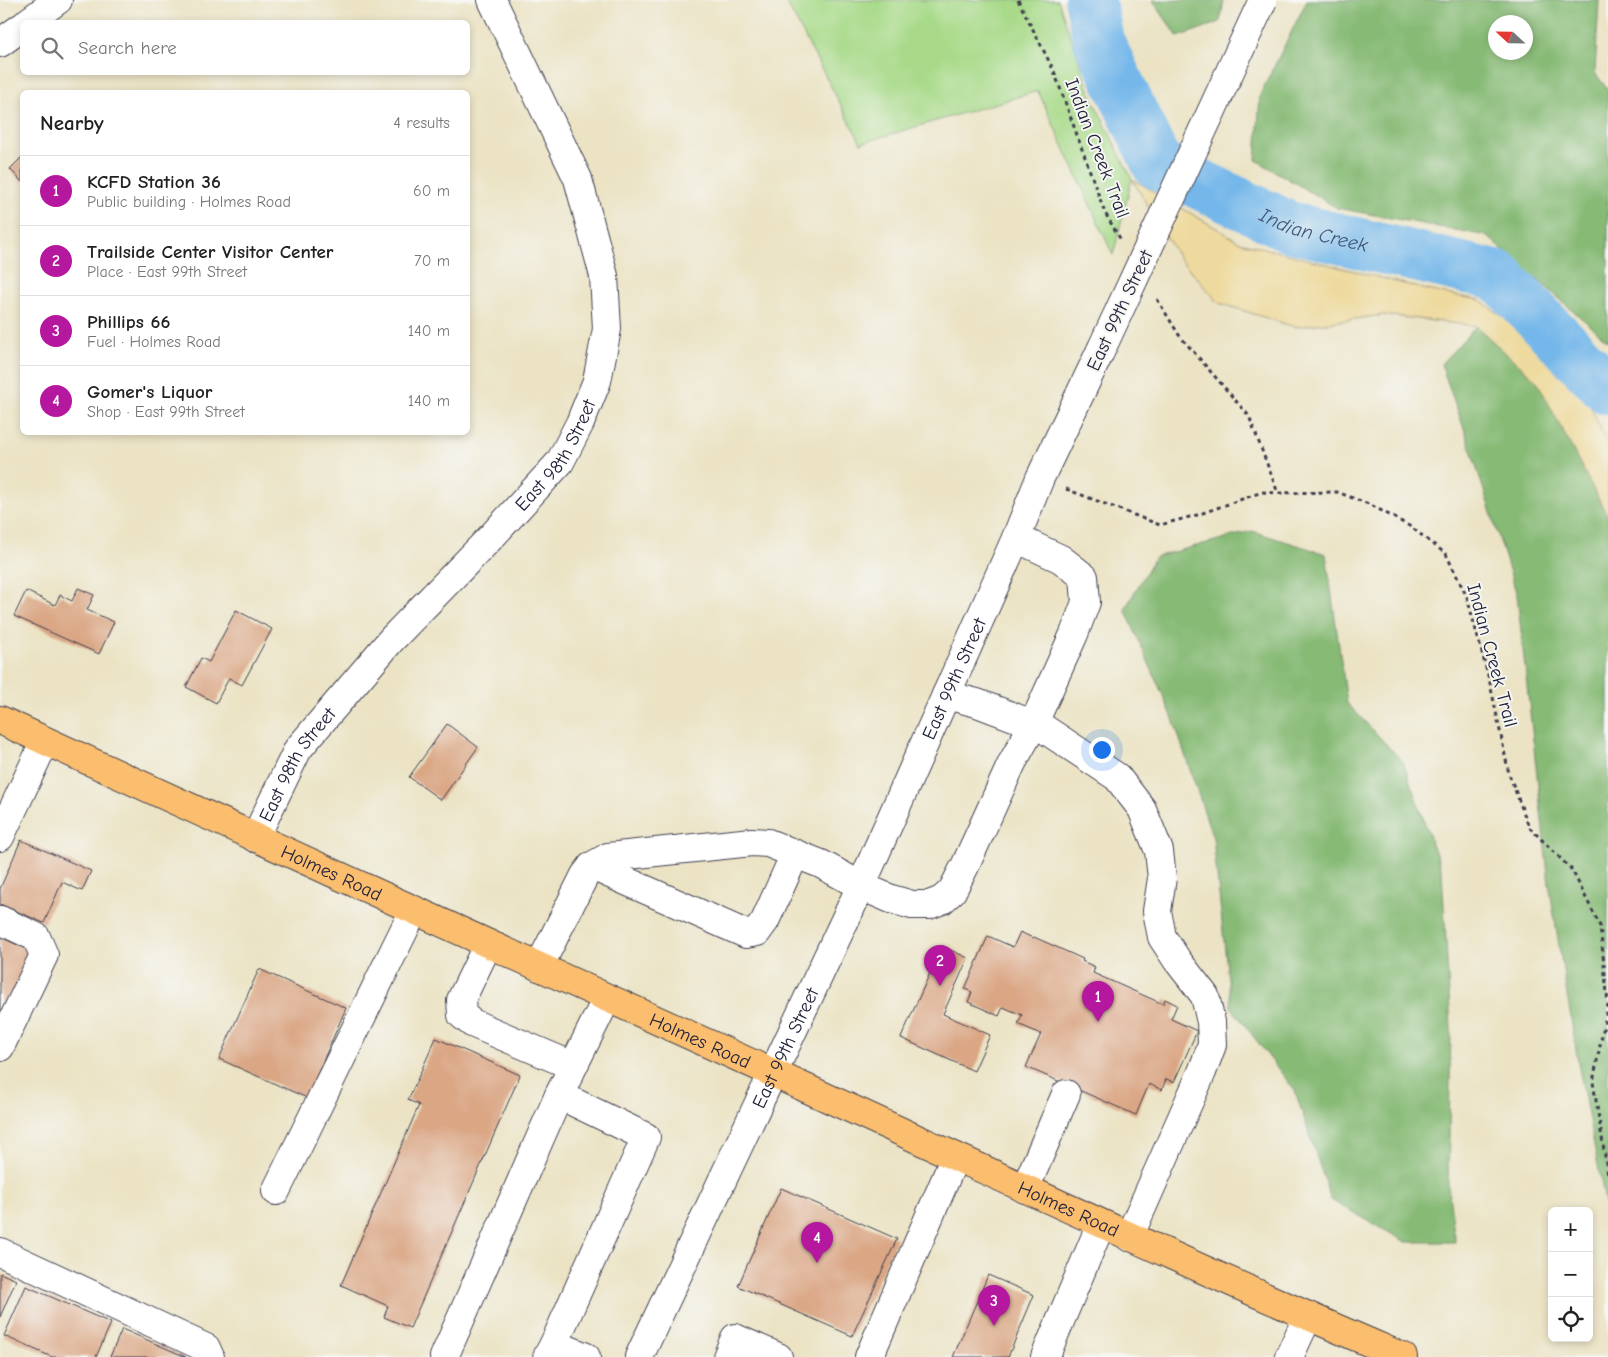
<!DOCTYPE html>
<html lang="en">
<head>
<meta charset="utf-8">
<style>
	body { margin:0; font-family:"Comic Neue",sans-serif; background:#f2f2f2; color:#222 }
	.controls { position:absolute; right:15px; bottom:15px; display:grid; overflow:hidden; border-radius:8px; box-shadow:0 2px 8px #0003 }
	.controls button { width:45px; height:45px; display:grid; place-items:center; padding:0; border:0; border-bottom:1px solid #e0e0e0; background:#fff; color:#222; font:25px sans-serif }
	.compass { position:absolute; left:1488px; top:15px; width:45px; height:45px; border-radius:50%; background:#fff; box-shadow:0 2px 8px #0003; rotate:292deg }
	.you { position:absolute; left:1101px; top:749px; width:18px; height:18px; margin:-12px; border:4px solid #fff; border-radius:50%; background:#1a73e8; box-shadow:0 0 0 8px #1a73e833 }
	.badge { display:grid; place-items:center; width:32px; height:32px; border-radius:50%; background:#b5179e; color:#fff; font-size:16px; font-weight:700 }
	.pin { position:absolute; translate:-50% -41px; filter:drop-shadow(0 1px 2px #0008) }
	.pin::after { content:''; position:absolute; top:26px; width:18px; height:15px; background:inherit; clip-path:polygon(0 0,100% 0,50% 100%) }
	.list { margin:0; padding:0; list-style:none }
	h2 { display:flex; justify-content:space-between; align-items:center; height:65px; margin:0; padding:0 20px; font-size:21px }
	h2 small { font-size:16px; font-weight:400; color:#767676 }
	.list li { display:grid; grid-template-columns:32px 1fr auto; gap:15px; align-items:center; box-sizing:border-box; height:70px; padding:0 20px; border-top:1px solid #e0e0e0 }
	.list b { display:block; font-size:19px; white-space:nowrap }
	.list p { margin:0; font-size:16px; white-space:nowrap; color:#767676 }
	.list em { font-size:16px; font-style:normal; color:#767676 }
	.icon { flex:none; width:28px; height:28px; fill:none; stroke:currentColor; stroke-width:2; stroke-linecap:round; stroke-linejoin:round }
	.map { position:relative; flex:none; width:1608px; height:1357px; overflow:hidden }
	.search { position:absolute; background:#fff; box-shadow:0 2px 8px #0003; left:20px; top:20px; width:450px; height:55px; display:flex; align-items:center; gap:12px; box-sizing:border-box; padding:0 18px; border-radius:8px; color:#767676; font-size:19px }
	.panel { position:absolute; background:#fff; box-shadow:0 2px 8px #0003; left:20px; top:90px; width:450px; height:345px; border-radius:8px }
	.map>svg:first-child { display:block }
	.green { fill:#a8da89; stroke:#657e62 }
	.forest { fill:#86ba75; stroke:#546e58; fill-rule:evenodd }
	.sand { fill:#eeda9e; stroke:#887e6c }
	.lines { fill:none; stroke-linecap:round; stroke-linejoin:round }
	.river { stroke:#74b7ea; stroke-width:51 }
	.building { fill:#daa684 }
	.minor-casing { stroke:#403f50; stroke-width:30 }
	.major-casing { stroke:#403f50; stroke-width:30 }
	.path { stroke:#403f50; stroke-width:3; stroke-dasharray:4 4; stroke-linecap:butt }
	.minor { stroke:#fff; stroke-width:28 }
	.major { stroke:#fbbe6e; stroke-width:28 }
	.minor-bridge-casing { stroke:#403f50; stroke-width:30; stroke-linecap:butt }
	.minor-bridge { stroke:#fff; stroke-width:28 }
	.labels { text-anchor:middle; stroke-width:4; stroke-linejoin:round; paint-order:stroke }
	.street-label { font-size:19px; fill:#22223b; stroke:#f6f6f2 }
	.water-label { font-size:20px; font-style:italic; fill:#3f5678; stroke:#f6f6f2 }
</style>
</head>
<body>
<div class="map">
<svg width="1608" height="1357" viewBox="0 0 1608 1357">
	<rect width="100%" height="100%" fill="#f6f6f2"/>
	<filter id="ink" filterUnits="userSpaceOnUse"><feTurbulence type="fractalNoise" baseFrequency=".02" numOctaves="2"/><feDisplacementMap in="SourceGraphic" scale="10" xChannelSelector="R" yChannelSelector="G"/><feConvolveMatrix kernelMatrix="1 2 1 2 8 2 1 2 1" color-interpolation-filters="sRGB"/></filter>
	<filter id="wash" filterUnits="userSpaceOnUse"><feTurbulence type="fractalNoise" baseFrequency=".0096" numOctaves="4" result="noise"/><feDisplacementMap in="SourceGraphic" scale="20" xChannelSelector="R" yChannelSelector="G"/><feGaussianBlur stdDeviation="1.12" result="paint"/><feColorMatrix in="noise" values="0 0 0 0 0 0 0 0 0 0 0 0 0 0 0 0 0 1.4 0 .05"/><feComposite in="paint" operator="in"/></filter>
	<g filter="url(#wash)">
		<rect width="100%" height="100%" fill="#ebe3c4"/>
		<path class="green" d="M 785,0 L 1058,0 L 1092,98 L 1132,179 L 1113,255 L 1038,91 L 861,143 Z"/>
		<path class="forest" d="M 1152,0 L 1224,0 L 1220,22 L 1178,37 Z
			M 1307,0 L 1599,0 L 1595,73 L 1608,90 L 1608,341 L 1487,236 L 1337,208 L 1256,160 L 1260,95 ZM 1526,22 L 1526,52 L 1496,52 L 1496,22 Z
			M 1476,326 L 1537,381 L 1606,513 L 1608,521 L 1608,1217 L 1579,1068 L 1549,884 L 1517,595 L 1468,440 L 1441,364 Z
			M 1252,531 L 1326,554 L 1347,703 L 1403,762 L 1442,871 L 1451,1029 L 1448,1185 L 1455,1242 L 1406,1242 L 1331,1200 L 1295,1091 L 1231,1007 L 1213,838 L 1172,716 L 1125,609 L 1155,557 Z"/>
		<path class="sand" d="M 1132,179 L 1240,242 L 1440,293 L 1480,300 L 1518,328 L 1590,405 L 1608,445 L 1608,521 L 1606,513 L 1537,381 L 1476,326 L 1384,315 L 1295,327 L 1219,303 L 1179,258 Z"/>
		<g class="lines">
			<path class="river" id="s1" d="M 1090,0 L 1099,42 L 1157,164 L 1290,227 L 1498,276 L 1608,389"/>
		</g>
		<g id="blocks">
			<path class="building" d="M 22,157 L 22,182 L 10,169 Z
				M 78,588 L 94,595 L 87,610 L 114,622 L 99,654 L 14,616 L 26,591 L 55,605 L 60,595 L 72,601 Z
				M 236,610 L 272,629 L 242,685 L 229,678 L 216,703 L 186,687 L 201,658 L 209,662 Z
				M 447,724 L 478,747 L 441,800 L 409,777 Z
				M 21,840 L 91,871 L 82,891 L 62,882 L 44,923 L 0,904 L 0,889 Z
				M 1020,932 L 1033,938 L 1034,937 L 1083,959 L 1082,961 L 1095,967 L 1093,973 L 1163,1004 L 1165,999 L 1177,1005 L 1171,1019 L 1197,1031 L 1174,1082 L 1166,1079 L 1162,1090 L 1149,1084 L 1136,1115 L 1026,1067 L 1041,1034 L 1018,1024 L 1022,1015 L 1003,1007 L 999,1016 L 968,1002 L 972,992 L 965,989 L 988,936 L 1013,947 Z
				M 0,937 L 31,951 L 0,1021 Z
				M 942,946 L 968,958 L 943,1014 L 990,1035 L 974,1071 L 901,1038 Z
				M 259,969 L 346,1008 L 307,1098 L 219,1059 Z
				M 436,1038 L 520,1075 L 410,1328 L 384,1317 L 388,1306 L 341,1285 L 419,1105 L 408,1100 Z
				M 781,1188 L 897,1239 L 852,1336 L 738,1286 Z
				M 0,1273 L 16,1280 L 0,1317 Z
				M 988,1275 L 1034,1295 L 1008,1357 L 953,1357 Z
				M 26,1286 L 111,1323 L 96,1357 L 52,1357 L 4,1336 Z
				M 122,1329 L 186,1357 L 110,1357 Z"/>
		</g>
	</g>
	<g filter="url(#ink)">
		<use href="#blocks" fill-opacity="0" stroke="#403f50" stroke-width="1"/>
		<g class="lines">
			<g class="minor-casing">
				<g id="minor">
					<path d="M 28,22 L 58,0"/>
					<path d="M 0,43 L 22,27"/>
					<path d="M 946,695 L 977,703 L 1043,728 L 1117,777 L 1142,809 L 1159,851 L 1162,878 L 1157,911 L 1162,937 L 1177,960 L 1205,996 L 1211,1022 L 1212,1045 L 1202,1072 L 1129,1237"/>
					<path d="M 0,837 L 45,741"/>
					<path id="s2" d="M 255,838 L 298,749 L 392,639 L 493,535 L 560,462 L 580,423 L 597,381 L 607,329 L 604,276 L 578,179 L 492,0"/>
					<path d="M 592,866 L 746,934 L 757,932 L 765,921 L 795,854"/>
					<path d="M 0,920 L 36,937 L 44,955 L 0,1047"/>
					<path d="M 488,944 L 461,1000 L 462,1015 L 472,1023 L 573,1066"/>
					<path d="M 539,967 L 585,875 L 592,866 L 608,857 L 752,842 L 768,843 L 821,864 L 861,886 L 891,899 L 912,905 L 929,905 L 942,900 L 952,891 L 965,866 L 1012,763 L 1033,725 L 1074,634 L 1086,602 L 1084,577 L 1061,559 L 1016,538"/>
					<path d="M 1025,1189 L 1066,1094"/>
					<path d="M 276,1191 L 414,910"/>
					<path d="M 0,1252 L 206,1348 L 210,1357"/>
					<path d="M 554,1344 L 646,1137 L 559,1095 L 607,998"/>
					<path d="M 444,1357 L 559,1095"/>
					<path d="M 547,1357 L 554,1344 L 586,1357"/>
					<path id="s3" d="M 639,1357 L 861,886 L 1016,538 L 1040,478 L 1101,350"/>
					<path d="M 727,1357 L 735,1338 L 778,1357"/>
					<path d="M 869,1357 L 955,1157"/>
					<path d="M 1045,1357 L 1101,1224"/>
					<path d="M 1289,1357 L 1308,1316"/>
				</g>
			</g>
			<g class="major-casing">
				<g id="major">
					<path id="s4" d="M 0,720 C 258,839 516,957 775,1074 C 984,1169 1192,1267 1403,1357"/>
				</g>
			</g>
			<path class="path" d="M 1018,0 L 1054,71 L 1105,213 L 1121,240
				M 1157,299 L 1179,335 L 1249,416 L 1278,493 L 1337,492 L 1371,505 L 1411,527 L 1446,554 L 1467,597 L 1490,683 L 1509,774 L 1529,827 L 1572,870 L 1600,926 L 1608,1003
				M 1066,489 L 1160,525 L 1197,515 L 1262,492 L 1278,493
				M 1608,1004 L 1593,1082 L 1608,1175"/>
			<use href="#minor" class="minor"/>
			<use href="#major" class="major"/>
			<g class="minor-bridge-casing">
				<path id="minor-bridge" d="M 1101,350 L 1263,0"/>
			</g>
			<use href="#minor-bridge" class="minor-bridge"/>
		</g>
	</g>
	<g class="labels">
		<g class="street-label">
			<text transform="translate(1098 148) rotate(69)" y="7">Indian Creek Trail</text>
			<text transform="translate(1119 310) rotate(-65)" y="7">East 99th Street</text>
			<text dy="7" stroke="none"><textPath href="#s2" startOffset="491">East 98th Street</textPath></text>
			<text transform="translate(1493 655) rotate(75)" y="7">Indian Creek Trail</text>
			<text dy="7" stroke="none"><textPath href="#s3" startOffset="748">East 99th Street</textPath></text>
			<text dy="7" stroke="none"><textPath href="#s2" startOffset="85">East 98th Street</textPath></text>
			<text dy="7" stroke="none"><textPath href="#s4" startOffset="365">Holmes Road</textPath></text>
			<text dy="7" stroke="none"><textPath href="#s4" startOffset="770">Holmes Road</textPath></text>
			<text dy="7" stroke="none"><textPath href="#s3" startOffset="342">East 99th Street</textPath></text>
			<text dy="7" stroke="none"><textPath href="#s4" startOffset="1175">Holmes Road</textPath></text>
		</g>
		<g class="water-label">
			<text dy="7" stroke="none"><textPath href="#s1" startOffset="349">Indian Creek</textPath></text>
		</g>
	</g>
</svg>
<div class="controls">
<button>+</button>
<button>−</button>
<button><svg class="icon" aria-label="locate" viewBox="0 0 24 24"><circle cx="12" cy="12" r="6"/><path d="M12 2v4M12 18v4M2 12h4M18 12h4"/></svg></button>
</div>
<svg class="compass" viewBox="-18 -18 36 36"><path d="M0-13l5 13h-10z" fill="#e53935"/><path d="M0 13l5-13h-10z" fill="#767676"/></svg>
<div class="you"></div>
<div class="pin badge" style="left:1098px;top:1022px">1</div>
<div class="pin badge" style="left:940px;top:986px">2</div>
<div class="pin badge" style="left:994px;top:1326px">3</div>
<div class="pin badge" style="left:817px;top:1263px">4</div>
<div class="search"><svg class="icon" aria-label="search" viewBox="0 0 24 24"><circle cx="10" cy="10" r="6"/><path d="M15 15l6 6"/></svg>Search here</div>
<section class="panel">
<h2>Nearby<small>4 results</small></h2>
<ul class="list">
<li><span class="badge">1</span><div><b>KCFD Station 36</b><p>Public building · Holmes Road</p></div><em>60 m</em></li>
<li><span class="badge">2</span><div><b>Trailside Center Visitor Center</b><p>Place · East 99th Street</p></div><em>70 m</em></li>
<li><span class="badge">3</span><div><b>Phillips 66</b><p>Fuel · Holmes Road</p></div><em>140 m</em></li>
<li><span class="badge">4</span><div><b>Gomer's Liquor</b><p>Shop · East 99th Street</p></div><em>140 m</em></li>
</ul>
</section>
</div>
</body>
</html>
